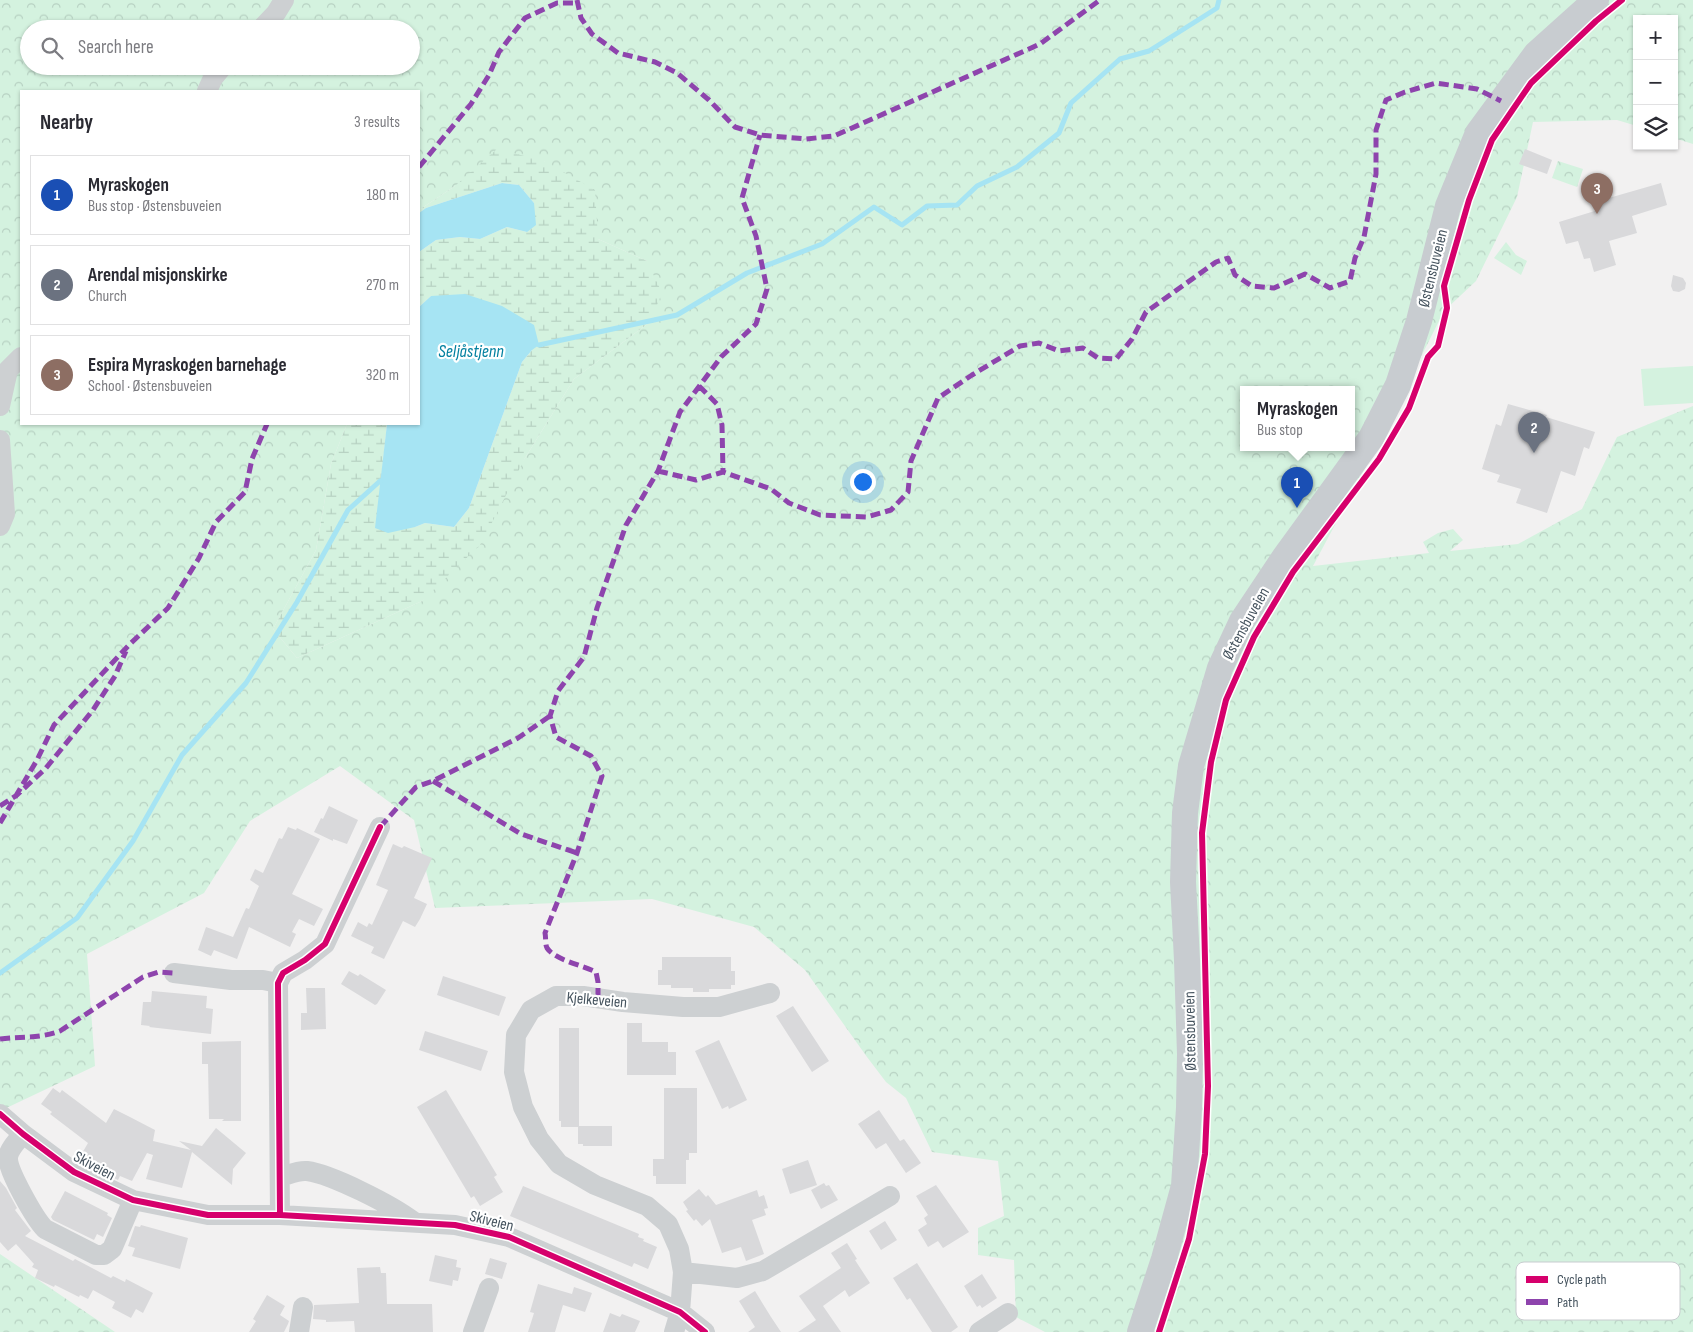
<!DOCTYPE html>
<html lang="en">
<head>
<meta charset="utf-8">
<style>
	body { margin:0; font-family:"Sofia Sans Condensed",sans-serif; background:#f2f2f3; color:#2b2b33 }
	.controls { position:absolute; right:15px; top:15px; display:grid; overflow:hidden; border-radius:0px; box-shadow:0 1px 4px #0004 }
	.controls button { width:45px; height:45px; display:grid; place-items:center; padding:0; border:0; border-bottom:1px solid #e1e1e2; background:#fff; color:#2b2b33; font:25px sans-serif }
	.you { position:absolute; left:862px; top:481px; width:18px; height:18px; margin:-12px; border:4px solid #fff; border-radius:50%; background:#1a73e8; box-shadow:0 0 0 8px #1a73e833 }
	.badge { display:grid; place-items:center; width:32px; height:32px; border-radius:50%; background:#111827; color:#fff; font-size:16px; font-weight:700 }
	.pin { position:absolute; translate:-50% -41px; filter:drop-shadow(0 1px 2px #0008) }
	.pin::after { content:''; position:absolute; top:26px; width:18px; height:15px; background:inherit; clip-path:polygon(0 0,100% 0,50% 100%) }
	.popup { position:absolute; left:1240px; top:386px; width:115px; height:65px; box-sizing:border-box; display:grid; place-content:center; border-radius:0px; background:#fff; filter:drop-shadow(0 1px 4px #0005); font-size:16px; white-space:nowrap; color:#7c7c81 }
	.popup b { font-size:19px; color:#2b2b33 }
	.popup::after { content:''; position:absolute; left:50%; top:100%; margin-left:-10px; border:10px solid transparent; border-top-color:#fff }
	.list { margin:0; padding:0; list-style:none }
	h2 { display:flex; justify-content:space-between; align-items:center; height:65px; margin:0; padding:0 20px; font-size:21px }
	h2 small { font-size:16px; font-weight:400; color:#7c7c81 }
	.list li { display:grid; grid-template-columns:32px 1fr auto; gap:15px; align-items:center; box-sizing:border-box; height:80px; margin:0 10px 10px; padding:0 10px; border:1px solid #e1e1e2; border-radius:0px }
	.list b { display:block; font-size:19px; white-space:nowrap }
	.list p { margin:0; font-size:16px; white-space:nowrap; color:#7c7c81 }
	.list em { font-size:16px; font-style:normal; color:#7c7c81 }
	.icon { flex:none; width:28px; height:28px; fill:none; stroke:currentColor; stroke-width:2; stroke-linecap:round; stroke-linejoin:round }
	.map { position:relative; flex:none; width:1693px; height:1332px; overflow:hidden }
	.search { position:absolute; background:#fff; box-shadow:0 1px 4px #0004; left:20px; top:20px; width:400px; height:55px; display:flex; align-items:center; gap:12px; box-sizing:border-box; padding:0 18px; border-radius:28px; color:#7c7c81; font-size:19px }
	.panel { position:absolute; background:#fff; box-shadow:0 1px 4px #0004; left:20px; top:90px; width:400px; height:335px; border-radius:0px }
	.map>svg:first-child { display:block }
	.grass { fill:#d4f2df }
	.forest { fill:url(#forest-crowns); fill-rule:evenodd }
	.wetland { fill:url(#wetland-marsh) }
	.water { fill:#a6e4f3 }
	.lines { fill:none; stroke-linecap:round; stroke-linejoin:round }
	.stream { stroke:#a6e4f3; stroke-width:5 }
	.building { fill:#d9d9db }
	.minor { stroke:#cdd0d2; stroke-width:20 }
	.major { stroke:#c8ccd0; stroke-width:26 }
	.quiet { stroke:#8e44ad; stroke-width:5; stroke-dasharray:10 5; stroke-linecap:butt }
	.cycleway-casing { stroke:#fff; stroke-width:9 }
	.cycleway { stroke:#d6006c; stroke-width:6 }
	.labels { text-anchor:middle; stroke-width:4.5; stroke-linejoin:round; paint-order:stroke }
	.street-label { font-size:16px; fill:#46545f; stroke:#fff }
	.water-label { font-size:18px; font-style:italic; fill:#0380a0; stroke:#fff }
	.key { fill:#fff; stroke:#c8cccf; stroke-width:1 }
	.key-label { font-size:14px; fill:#46545f }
</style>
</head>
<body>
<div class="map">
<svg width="1693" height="1332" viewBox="0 0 1693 1332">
	<defs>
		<pattern id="forest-crowns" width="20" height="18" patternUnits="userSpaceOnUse" patternTransform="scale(1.25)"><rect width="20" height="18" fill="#d4f2df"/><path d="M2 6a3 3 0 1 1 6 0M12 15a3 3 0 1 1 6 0" fill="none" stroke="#b7d1c2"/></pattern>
		<pattern id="wetland-marsh" width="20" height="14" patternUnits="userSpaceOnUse" patternTransform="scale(1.25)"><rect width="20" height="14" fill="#d4f2df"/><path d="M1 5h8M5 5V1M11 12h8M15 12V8" fill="none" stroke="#b7d1c2"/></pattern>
	</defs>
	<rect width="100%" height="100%" fill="#f2f1f1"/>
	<path class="grass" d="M 1693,366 L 1693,403 L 1644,406 L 1641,369 Z"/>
	<path class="forest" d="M 0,0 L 1693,0 L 1693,144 L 1674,138 L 1674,19 L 1637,19 L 1637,126 L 1617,120 L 1533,122 L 1517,197 L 1476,281 L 1444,311 L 1361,476 L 1313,566 L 1429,553 L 1423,542 L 1438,533 L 1453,529 L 1463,540 L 1450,551 L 1518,544 L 1582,509 L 1617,437 L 1693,406 L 1693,1332 L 1045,1332 L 1016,1317 L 1014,1260 L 978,1255 L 978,1228 L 1004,1216 L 998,1161 L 932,1152 L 906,1098 L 886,1082 L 867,1057 L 805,970 L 754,927 L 652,899 L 435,908 L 414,820 L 340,766 L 250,821 L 204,893 L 87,954 L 95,1066 L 0,1111 ZM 29,29 L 411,29 L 411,66 L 29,66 ZM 21,91 L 419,91 L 419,210 L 455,186 L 544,161 L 598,239 L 647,261 L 650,322 L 574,379 L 525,458 L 422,601 L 297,658 L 273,629 L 316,550 L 331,464 L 347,424 L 21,424 ZM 1243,389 L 1351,389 L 1351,447 L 1243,447 Z
		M 1558,161 L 1583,169 L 1577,187 L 1552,178 Z
		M 1506,242 L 1516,255 L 1527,261 L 1521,275 L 1494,258 Z
		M 0,1254 L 115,1332 L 0,1332 Z"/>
	<path class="wetland" d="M 497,149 L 544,161 L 595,190 L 598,239 L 647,261 L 662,293 L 650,322 L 574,379 L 525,458 L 481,544 L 422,601 L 297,658 L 273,629 L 316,550 L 331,464 L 347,424 L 387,424 L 376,528 L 415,527 L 425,523 L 454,527 L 469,508 L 522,362 L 532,350 L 431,296 L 419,307 L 419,252 L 436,240 L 460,237 L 480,239 L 507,227 L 527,232 L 534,203 L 519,185 L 502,183 L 426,208 L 419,213 L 419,210 L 455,186 Z"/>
	<path class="water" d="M 502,183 L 519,185 L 534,203 L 536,225 L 527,232 L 507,227 L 480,239 L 460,237 L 436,240 L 419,252 L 419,213 L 426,208 Z
		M 465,294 L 502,306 L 534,325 L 539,345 L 532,350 L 522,362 L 469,508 L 454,527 L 425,523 L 415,527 L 388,533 L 375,528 L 387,424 L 419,424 L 419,307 L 431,296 Z"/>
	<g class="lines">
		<path class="stream" d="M 539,345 L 677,315 L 747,273 L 822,244 L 874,207 L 902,225 L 927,206 L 957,205 L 977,186 L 1017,167 L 1059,133 L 1071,103 L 1120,59 L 1149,51 L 1217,8 L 1219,0
			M 0,973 L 77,918 L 133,841 L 182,755 L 246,683 L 297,602 L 348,510 L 380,481"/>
	</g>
	<path class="building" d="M 1525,149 L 1552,160 L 1547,174 L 1519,164 Z
		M 1661,183 L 1667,205 L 1632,216 L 1637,233 L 1609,241 L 1616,265 L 1594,272 L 1590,258 L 1584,259 L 1578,241 L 1566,244 L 1559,222 L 1598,210 L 1595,202 Z
		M 1673,275 L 1683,278 L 1686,283 L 1685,289 L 1679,292 L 1673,291 L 1671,286 Z
		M 1508,404 L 1547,415 L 1546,417 L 1595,432 L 1589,449 L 1584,447 L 1575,476 L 1561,471 L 1547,513 L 1516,503 L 1521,489 L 1497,482 L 1500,475 L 1482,469 L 1496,424 L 1501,426 Z
		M 329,806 L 358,820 L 347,844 L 333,839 L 333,841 L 314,832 L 321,818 L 323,819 Z
		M 288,827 L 296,830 L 297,828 L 320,839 L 292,894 L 323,909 L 314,926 L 299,919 L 292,932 L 296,934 L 290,947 L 249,927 L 237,959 L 214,950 L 211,956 L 198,950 L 206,927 L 233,937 L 246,908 L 249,909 L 259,886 L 250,880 L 255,869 L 263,873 L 279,838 L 282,839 Z
		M 393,844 L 402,848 L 404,846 L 432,858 L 414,898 L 427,904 L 420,919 L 415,927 L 403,921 L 384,959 L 371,953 L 374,947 L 351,936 L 358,922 L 367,927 L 369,923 L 372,925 L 388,890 L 376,885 Z
		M 662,957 L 731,957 L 731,971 L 735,971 L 735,985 L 731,985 L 731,989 L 709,989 L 709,992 L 693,992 L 693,988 L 671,988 L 671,985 L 658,985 L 658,970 L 662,970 Z
		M 349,971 L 358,976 L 360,974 L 386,990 L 377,1004 L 375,1005 L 341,984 Z
		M 443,976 L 506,997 L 499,1016 L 437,995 Z
		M 306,988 L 325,988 L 326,1029 L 301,1030 L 301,1013 L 307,1013 Z
		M 152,991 L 207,996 L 206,1008 L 213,1009 L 211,1034 L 149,1027 L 150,1026 L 141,1025 L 143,1002 L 151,1002 Z
		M 793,1006 L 829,1061 L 812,1072 L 776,1016 Z
		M 627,1023 L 642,1023 L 642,1042 L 668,1042 L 668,1052 L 676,1052 L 676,1075 L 627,1075 Z
		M 559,1028 L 579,1028 L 579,1126 L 612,1126 L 612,1146 L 583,1146 L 583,1144 L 578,1144 L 578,1127 L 561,1127 L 561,1121 L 559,1121 Z
		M 425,1031 L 488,1051 L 481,1071 L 419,1050 Z
		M 719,1040 L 747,1100 L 729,1109 L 728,1106 L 722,1109 L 695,1051 Z
		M 241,1041 L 241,1121 L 222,1121 L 224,1119 L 209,1119 L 208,1064 L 202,1064 L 202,1042 Z
		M 53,1088 L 60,1093 L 62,1090 L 106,1123 L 114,1109 L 128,1116 L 155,1130 L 153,1141 L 191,1150 L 179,1141 L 202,1146 L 216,1128 L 246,1153 L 233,1169 L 232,1185 L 192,1152 L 182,1188 L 146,1179 L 153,1155 L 147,1153 L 132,1181 L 120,1176 L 118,1180 L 91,1167 L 94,1162 L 81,1155 L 88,1143 L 50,1114 L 52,1112 L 41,1104 Z
		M 664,1088 L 697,1088 L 697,1153 L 689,1153 L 689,1160 L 686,1160 L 686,1184 L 656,1184 L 656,1176 L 653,1176 L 653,1159 L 664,1159 Z
		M 446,1090 L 497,1175 L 494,1177 L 503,1192 L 480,1206 L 474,1196 L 471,1198 L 417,1107 Z
		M 879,1110 L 900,1141 L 904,1139 L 921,1163 L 906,1173 L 886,1143 L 876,1149 L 858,1124 Z
		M 808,1160 L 817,1185 L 790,1194 L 782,1169 Z
		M 0,1181 L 6,1188 L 17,1208 L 15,1210 L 31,1231 L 25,1236 L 73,1261 L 75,1259 L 111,1278 L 113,1276 L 125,1282 L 126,1279 L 153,1293 L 143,1313 L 136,1309 L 131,1318 L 112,1308 L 115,1302 L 93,1290 L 88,1299 L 80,1295 L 79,1297 L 55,1285 L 54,1287 L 35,1278 L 38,1270 L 32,1267 L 34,1264 L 16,1244 L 8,1251 L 0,1242 Z
		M 824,1183 L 826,1186 L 829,1185 L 838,1200 L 821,1209 L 811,1190 Z
		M 936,1185 L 969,1232 L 943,1248 L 938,1241 L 928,1247 L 918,1230 L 927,1224 L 924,1218 L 928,1215 L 916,1196 Z
		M 523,1186 L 639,1234 L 638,1237 L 644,1239 L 643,1241 L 657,1247 L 648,1269 L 634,1263 L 632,1267 L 510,1216 Z
		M 699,1189 L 706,1197 L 708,1195 L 716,1205 L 757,1190 L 759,1197 L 764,1195 L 768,1208 L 764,1209 L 766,1215 L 752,1220 L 764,1254 L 746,1261 L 741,1247 L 722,1253 L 710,1219 L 702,1226 L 696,1219 L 694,1221 L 686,1211 L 688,1210 L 683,1202 Z
		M 65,1191 L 108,1213 L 107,1215 L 112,1218 L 103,1237 L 97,1234 L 94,1240 L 53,1220 L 51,1217 Z
		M 885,1221 L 897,1240 L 881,1250 L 869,1231 Z
		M 141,1225 L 188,1238 L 180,1269 L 132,1256 L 135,1248 L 128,1246 L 135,1226 L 140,1227 Z
		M 847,1243 L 857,1259 L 855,1260 L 870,1283 L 849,1297 L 845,1290 L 823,1306 L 841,1332 L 798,1332 L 816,1320 L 799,1296 L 841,1268 L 831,1253 Z
		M 435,1255 L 457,1260 L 456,1267 L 461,1268 L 458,1281 L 453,1280 L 452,1286 L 429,1281 Z
		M 490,1258 L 507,1263 L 502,1279 L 485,1274 Z
		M 917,1263 L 958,1327 L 951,1332 L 932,1332 L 910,1298 L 907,1300 L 893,1278 Z
		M 380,1267 L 381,1273 L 386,1273 L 387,1304 L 432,1304 L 433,1332 L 355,1332 L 354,1321 L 326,1322 L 326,1320 L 313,1319 L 314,1305 L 359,1303 L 357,1268 Z
		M 982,1274 L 997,1298 L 982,1308 L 980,1305 L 977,1307 L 964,1286 Z
		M 538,1284 L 572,1294 L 574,1287 L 592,1293 L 585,1312 L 563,1305 L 555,1332 L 528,1332 L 534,1313 L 530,1312 Z
		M 755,1291 L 771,1317 L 781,1332 L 748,1332 L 755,1327 L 739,1301 Z
		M 267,1295 L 285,1306 L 280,1315 L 289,1321 L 288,1324 L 284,1332 L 249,1332 L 256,1321 L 253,1319 Z
		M 610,1313 L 620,1317 L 622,1314 L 640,1321 L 635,1332 L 603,1332 Z"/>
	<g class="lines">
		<path class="minor" d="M 261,29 L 276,13 L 284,0
			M 207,91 L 213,78 L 223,66
			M 0,406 L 8,370 L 21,357
			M 0,440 L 5,514 L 0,526
			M 174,973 L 231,980 L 263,980 L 278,983
			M 0,1114 L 23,1134 L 74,1172 L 133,1200 L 208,1215 L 280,1215 L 455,1225 L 509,1237 L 680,1312 L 705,1332
			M 23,1134 C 18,1140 9,1149 8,1157 C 7,1170 35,1219 45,1229 L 96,1255 L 104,1255 L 112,1249 L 133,1200
			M 280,1177 C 288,1175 298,1170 307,1171 C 331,1174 392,1205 413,1221
			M 280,1215 L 278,983 L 283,973 L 305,960 L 325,944 L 380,827
			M 683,1272 L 737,1278 L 763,1271 L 890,1196
			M 299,1332 L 303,1307
			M 473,1332 L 489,1288
			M 674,1332 L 680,1312 L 683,1272 L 679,1249 L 668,1224 L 647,1206 L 595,1185 L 559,1164 L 539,1139 L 523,1107 L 514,1072 L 516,1035 L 531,1010 L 556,996 L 583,996 L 623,1002 L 683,1007 L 719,1007 L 770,993
			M 979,1332 L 1008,1313"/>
		<path class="major" d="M 1140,1332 L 1164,1259 L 1184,1186 L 1189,1108 L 1190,1054 L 1187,960 L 1183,882 L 1185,813 L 1191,766 L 1220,668 L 1242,621 L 1284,558 L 1371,438 L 1398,385 L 1419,321 L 1448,206 L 1478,133 L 1536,54 L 1596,0"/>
		<path class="quiet" d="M 577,0 L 581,18 L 592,34 L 618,53 L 655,62 L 677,73 L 709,100 L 735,127 L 760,135 L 806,139 L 834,136 L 1040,44 L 1100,0
			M 419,167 L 471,104 L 489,75 L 499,52 L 525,18 L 557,3 L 577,3
			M 699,386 L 717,404 L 722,425 L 723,472
			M 658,471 L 696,480 L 723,472 L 771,489 L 789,503 L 820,515 L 867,517 L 891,510 L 908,492 L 911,461 L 938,398 L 972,375 L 1020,346 L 1039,343 L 1059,351 L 1083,348 L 1098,358 L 1116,359 L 1132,339 L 1146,312 L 1216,262 L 1228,258 L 1235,275 L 1252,286 L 1274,288 L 1305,274 L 1330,288 L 1350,281 L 1355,258 L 1364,237 L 1376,174 L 1376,130 L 1386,100 L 1405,92 L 1436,83 L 1477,89 L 1501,101
			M 433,781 L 521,834 L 577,853
			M 0,806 L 17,795 L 46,768 L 93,710 L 115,676 L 126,651
			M 0,823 L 37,760 L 54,725 L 129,645 L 168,608 L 199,558 L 216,522 L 245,492 L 252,459 L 267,424
			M 380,827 L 416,787 L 433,781 L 518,738 L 550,716
			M 598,998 L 598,982 L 596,972 C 582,965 555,960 547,948 C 545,944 546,937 545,933 L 577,853 L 602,776 L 591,756 L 556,737 L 550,716 L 558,691 L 584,657 L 597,608 L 626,525 L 658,471 L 680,412 L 721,357 L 756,324 L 767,289 L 756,236 L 742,198 L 760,135
			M 0,1039 C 22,1036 38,1039 60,1031 L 143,977 L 159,972 L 174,973"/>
		<g class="cycleway-casing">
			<path id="cycleway" d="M 0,1114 L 23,1134 L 74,1172 L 133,1200 L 208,1215 L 280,1215 L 455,1225 L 509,1237 L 680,1312 L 705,1332
				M 280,1215 L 278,983 L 283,973 L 305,960 L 325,944 L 380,827
				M 1159,1332 L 1189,1239 L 1205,1154 L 1208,1086 L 1202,833 L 1211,762 L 1226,700 L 1254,637 L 1293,572 L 1379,459 L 1409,408 L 1428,357 L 1438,346 L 1447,308 L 1444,286 L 1469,200 L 1492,140 L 1531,83 L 1596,21 L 1622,0"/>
		</g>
		<use href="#cycleway" class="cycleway"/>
	</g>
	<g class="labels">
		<g class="street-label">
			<text transform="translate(1432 268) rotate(-76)" y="6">Østensbuveien</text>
			<text transform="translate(1245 623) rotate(-61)" y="6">Østensbuveien</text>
			<text transform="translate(597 999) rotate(5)" y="6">Kjelkeveien</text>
			<text transform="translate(1189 1031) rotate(-91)" y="6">Østensbuveien</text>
			<text transform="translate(95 1165) rotate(28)" y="6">Skiveien</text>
			<text transform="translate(492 1220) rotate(14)" y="6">Skiveien</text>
		</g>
		<g class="water-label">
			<text x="471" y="357">Seljåstjenn</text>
		</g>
	</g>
	<rect x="1516" y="1262" width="164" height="58" rx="8" class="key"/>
	<rect x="1526" y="1276" width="22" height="7" fill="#d6006c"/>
	<rect x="1526" y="1299" width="22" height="6" fill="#8e44ad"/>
	<g class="key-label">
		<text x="1557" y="1284">Cycle path</text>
		<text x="1557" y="1307">Path</text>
	</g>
</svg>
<div class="controls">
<button>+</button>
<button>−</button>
<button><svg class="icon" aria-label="layers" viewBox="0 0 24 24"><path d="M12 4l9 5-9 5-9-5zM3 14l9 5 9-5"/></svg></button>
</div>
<div class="you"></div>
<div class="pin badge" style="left:1297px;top:508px;background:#1a4fb4">1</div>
<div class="popup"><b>Myraskogen</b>Bus stop</div>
<div class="pin badge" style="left:1534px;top:453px;background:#6b7280">2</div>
<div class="pin badge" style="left:1597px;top:214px;background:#8d6e63">3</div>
<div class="search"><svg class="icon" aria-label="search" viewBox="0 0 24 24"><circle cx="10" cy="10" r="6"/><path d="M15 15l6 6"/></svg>Search here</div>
<section class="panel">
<h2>Nearby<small>3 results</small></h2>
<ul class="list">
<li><span class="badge" style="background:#1a4fb4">1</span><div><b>Myraskogen</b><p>Bus stop · Østensbuveien</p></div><em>180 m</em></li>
<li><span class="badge" style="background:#6b7280">2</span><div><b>Arendal misjonskirke</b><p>Church</p></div><em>270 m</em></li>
<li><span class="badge" style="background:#8d6e63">3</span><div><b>Espira Myraskogen barnehage</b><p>School · Østensbuveien</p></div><em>320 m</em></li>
</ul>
</section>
</div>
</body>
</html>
